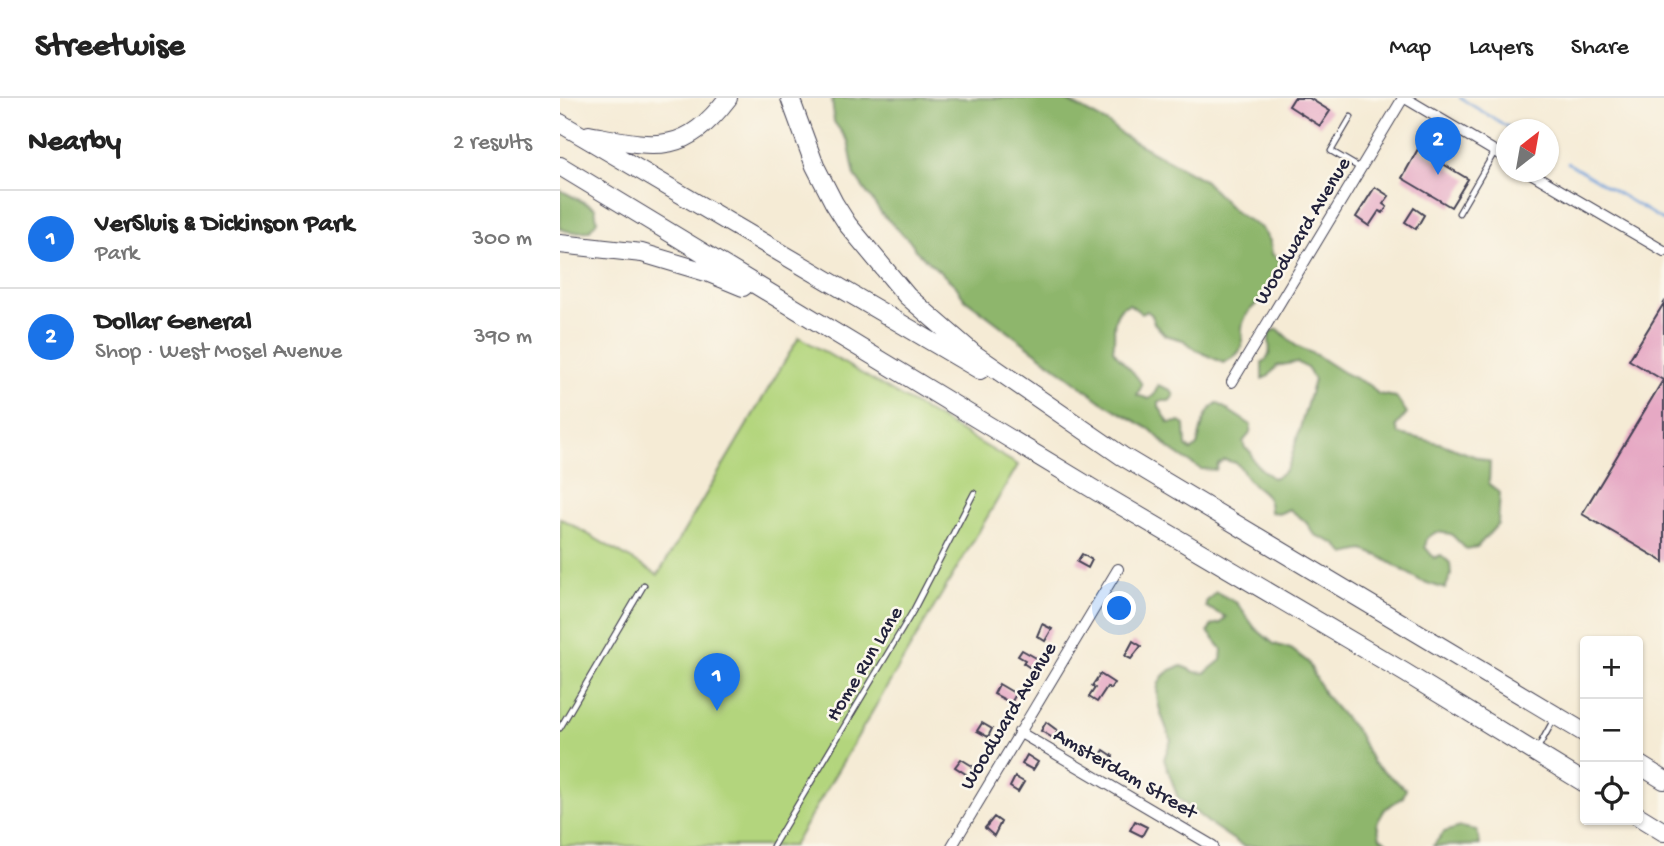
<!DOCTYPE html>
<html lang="en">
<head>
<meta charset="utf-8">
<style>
	body { margin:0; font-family:"Gochi Hand",sans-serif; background:#f6f6f6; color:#222 }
	.controls { position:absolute; right:21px; bottom:21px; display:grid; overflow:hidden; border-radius:7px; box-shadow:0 2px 5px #0004 }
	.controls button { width:63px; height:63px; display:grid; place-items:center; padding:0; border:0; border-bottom:2px solid #e0e0e0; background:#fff; color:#222; font:35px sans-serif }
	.compass { position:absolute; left:936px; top:21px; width:63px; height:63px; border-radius:50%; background:#fff; box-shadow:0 2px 5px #0004; rotate:31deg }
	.you { position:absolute; left:560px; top:511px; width:24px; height:24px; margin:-18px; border:5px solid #fff; border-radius:50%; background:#1a73e8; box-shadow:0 0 0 10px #1a73e833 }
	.badge { display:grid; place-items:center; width:46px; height:46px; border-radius:50%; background:#1a73e8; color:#fff; font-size:23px; font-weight:700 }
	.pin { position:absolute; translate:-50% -58px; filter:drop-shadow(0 2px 4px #0008) }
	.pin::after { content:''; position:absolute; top:37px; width:24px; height:21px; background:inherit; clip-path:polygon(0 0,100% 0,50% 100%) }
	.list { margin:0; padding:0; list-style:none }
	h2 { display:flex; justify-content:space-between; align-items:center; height:91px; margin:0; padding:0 28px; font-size:30px }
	h2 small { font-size:23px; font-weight:400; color:#767676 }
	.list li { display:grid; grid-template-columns:46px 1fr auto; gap:21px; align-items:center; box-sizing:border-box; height:98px; padding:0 28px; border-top:2px solid #e0e0e0 }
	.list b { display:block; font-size:26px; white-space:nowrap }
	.list p { margin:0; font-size:23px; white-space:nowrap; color:#767676 }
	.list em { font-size:23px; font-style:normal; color:#767676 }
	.icon { flex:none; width:38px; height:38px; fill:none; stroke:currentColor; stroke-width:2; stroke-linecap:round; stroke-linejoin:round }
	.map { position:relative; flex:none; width:1104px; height:748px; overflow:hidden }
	header { display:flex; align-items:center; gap:42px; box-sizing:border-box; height:98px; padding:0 35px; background:#fff; border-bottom:2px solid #e0e0e0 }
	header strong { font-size:33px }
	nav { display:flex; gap:38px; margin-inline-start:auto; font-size:24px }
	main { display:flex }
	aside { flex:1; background:#fff }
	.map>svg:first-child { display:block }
	.green { fill:#b3d57d; stroke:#6a7c5c; stroke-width:2 }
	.forest { fill:#8eb66c; stroke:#586c54; stroke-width:2 }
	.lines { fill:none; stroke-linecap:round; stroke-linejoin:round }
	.stream { stroke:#6f9ed8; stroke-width:2.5 }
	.building { fill:#e6a9c4 }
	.lane-casing { stroke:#424052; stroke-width:7 }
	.street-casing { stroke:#424052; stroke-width:12 }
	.highway-casing { stroke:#424052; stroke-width:20 }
	.lane { stroke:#fff; stroke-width:4.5 }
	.street { stroke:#fff; stroke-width:10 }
	.highway { stroke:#fff; stroke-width:18 }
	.labels { text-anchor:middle; stroke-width:5; stroke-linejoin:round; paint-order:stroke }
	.street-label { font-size:21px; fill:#22223b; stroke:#fbf7ec }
</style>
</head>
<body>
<header>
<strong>Streetwise</strong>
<nav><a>Map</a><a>Layers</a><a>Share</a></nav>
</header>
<main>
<aside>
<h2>Nearby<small>2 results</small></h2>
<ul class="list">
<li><span class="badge">1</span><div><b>VerSluis &amp; Dickinson Park</b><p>Park</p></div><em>300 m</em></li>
<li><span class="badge">2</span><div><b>Dollar General</b><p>Shop · West Mosel Avenue</p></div><em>390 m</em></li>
</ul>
</aside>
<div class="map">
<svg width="1104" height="748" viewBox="0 0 1104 748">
	<rect width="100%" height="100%" fill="#fbf7ec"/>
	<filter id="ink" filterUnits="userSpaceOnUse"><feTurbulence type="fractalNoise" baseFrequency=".0143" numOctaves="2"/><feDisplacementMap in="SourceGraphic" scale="14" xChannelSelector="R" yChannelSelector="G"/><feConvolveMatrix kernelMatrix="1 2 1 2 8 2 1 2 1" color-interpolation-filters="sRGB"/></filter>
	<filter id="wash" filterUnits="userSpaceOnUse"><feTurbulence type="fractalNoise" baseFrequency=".00686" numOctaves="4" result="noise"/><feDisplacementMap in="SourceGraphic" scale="28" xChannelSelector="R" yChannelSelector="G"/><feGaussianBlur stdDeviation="1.57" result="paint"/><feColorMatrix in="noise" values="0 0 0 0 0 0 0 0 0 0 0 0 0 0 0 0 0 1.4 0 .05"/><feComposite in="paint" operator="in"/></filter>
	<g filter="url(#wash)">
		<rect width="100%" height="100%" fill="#f5ebd5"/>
		<path class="green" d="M 239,239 L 458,367 L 233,748 L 0,748 L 0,420 L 98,477 Z"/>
		<path class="forest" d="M 272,0 L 502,0 L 548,25 L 564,38 L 644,82 L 675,114 L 701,130 L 710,143 L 712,156 L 722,163 C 719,174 709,181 709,193 C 703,201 691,209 686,218 C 674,239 696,249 663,265 L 638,253 L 623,242 L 605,237 L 594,225 L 592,217 L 587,213 L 581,215 L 569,206 L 562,209 C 549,224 557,235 553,252 C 562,265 576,274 582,287 L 577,297 L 589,301 L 594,297 L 598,287 L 611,292 L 614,298 L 609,303 L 599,303 L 599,309 L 609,325 L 620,324 L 625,327 L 626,348 L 631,353 L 637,348 C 641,333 643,314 657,305 L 691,327 L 690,335 L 683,344 L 685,350 L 691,354 C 692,366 703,372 712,380 C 723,378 728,370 731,361 L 754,282 L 748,271 L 737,264 L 717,268 L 709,278 L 702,281 L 702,265 C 716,255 706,247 710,234 L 718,231 L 736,248 L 756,257 L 784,275 L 811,288 L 818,296 L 836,299 L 847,315 L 836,328 L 839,336 L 879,345 L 930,364 L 929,386 L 940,395 L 938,426 L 917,449 L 906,451 L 891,436 L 876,434 L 867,440 L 865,449 L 874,460 L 881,457 L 890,465 L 891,477 L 885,491 L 861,483 L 819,458 L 803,452 L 785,456 L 776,446 L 755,437 L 745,423 L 729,411 L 721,415 L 710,414 C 710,392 697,393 687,380 C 683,374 681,369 676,365 L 665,362 L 658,366 L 656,372 L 641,371 L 623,360 L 610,351 L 591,332 L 542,304 L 405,201 L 395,187 L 355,152 L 352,145 L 322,116 L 295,78 L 288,43 L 274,24 Z
			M 0,92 L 35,110 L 37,123 L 29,133 L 11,134 L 0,131 Z
			M 656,494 L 677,505 L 695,530 L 714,546 L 731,551 L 748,564 L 764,596 L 798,635 L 813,665 L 846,691 L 843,699 L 825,711 L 817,725 L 820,740 L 834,748 L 683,748 L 650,726 L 618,700 L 604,661 L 611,642 C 601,615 581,578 622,568 L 635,574 L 645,575 L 661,562 L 662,551 L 648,534 L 652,527 L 661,525 L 666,519 L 646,509 L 646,504 Z
			M 900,729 L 917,732 L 920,747 L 873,748 L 884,734 Z"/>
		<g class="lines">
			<path class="stream" d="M 900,0 L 953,32
				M 1008,65 L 1104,123"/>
		</g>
		<g id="blocks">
			<path class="building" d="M 734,0 L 749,0 L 770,13 L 760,28 L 729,8 Z
				M 858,51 L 908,81 L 891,109 L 842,80 Z
				M 815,89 L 829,98 L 823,106 L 827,109 L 823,115 L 819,113 L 809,128 L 796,119 Z
				M 854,110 L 864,117 L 856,131 L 845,124 Z
				M 1104,205 L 1104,464 L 1022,416 L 1103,282 L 1069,262 Z
				M 522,456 L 532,462 L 528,470 L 517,464 Z
				M 482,526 L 492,531 L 485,543 L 477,538 Z
				M 573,543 L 581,548 L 571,561 L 565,558 Z
				M 462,552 L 478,561 L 472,571 L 463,565 L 465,562 L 458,558 Z
				M 540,576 L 554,585 L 550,591 L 547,589 L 537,604 L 529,599 L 535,590 L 532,588 Z
				M 439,586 L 456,596 L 451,605 L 434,596 Z
				M 486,624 L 498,633 L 493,640 L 481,633 Z
				M 422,625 L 432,631 L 428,639 L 417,633 Z
				M 544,652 L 553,658 L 549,666 L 539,660 Z
				M 467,657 L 478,664 L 473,672 L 462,666 Z
				M 401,661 L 414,669 L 409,678 L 395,669 Z
				M 455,679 L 464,684 L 458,694 L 450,689 Z
				M 434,719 L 441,724 L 434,738 L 425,730 Z
				M 575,723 L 587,729 L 582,738 L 570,732 Z"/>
		</g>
	</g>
	<g filter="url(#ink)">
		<use href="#blocks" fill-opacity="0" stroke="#424052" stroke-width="2"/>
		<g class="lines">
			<g class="lane-casing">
				<path id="lane" d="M 791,19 L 771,53 L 800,70
					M 899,115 L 934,55
					M 0,630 L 84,487
					M 978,650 L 994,621
					M 213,748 L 353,513 L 414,395"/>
			</g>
			<g class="street-casing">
				<path id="street" d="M 845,0 L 946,60
					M 969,74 L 1104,153
					M 672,284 L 843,0
					M 459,634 L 653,748
					M 392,748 L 558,471"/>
			</g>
			<g class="highway-casing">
				<path id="highway" d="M 230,0 L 255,68 L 274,105 L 288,127 L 347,198 L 414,256 L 562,358 L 1025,635
					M 0,25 L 420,272
					M 29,37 C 94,49 123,59 168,0
					M 0,68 L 538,394 L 844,574 L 1025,685
					M 0,146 L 82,155 L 149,175 L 183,189
					M 1078,666 L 1104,682
					M 1078,718 L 1104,734"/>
			</g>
			<use href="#lane" class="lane"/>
			<use href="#street" class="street"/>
			<use href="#highway" class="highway"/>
		</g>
	</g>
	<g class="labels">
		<g class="street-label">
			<text transform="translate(741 132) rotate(-59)" y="7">Woodward Avenue</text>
			<text transform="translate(303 565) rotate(-59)" y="7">Home Run Lane</text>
			<text transform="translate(447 617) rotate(-59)" y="7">Woodward Avenue</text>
			<text transform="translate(566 674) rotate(30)" y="7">Amsterdam Street</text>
		</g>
	</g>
</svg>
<div class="controls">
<button>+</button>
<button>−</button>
<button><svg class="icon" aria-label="locate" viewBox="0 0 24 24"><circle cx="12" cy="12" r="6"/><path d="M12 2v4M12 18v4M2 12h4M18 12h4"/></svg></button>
</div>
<svg class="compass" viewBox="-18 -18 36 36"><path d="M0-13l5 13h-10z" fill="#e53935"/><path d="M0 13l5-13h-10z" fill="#767676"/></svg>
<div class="you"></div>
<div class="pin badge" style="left:157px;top:613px">1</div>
<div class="pin badge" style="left:878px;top:77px">2</div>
</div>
</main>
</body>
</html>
